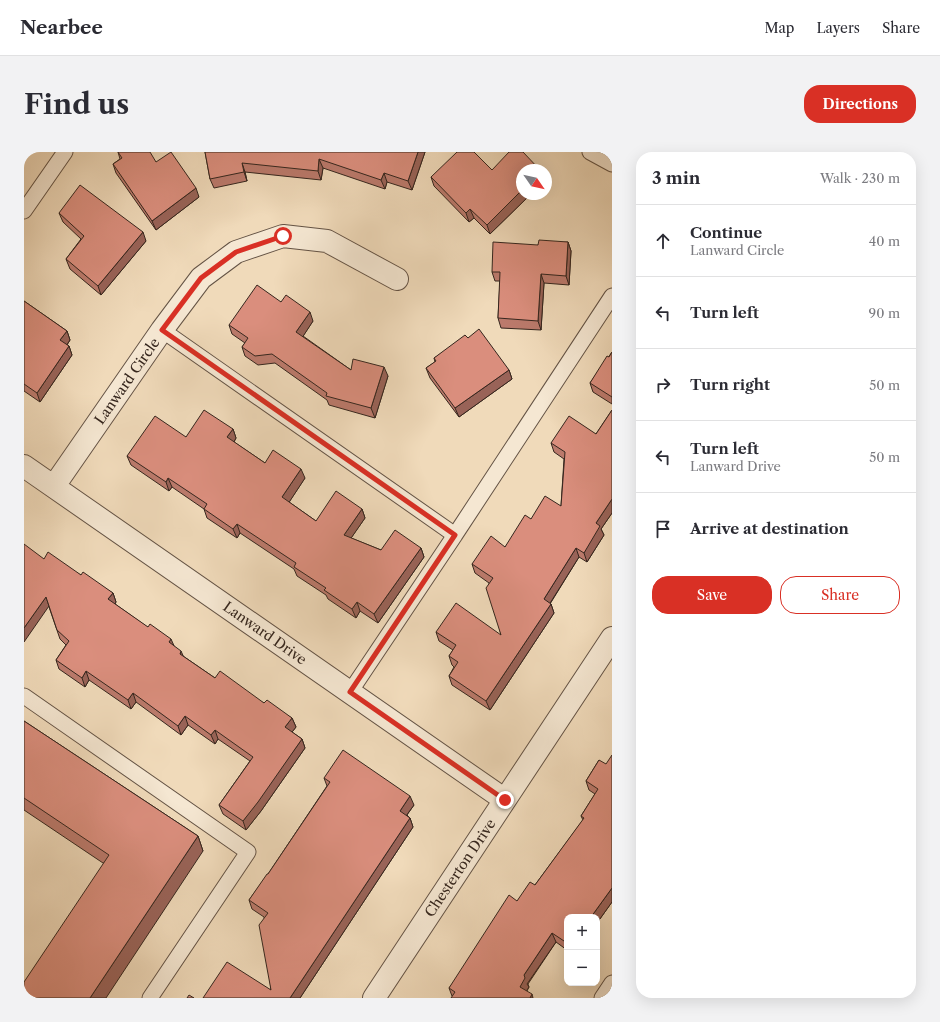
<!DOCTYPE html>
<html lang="en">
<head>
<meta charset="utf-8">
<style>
	body { margin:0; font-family:"Libre Caslon Text",serif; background:#f2f2f3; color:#2b2b33 }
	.controls { position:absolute; right:12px; bottom:12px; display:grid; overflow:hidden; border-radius:8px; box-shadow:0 4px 16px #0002 }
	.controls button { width:36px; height:36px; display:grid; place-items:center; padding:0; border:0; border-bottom:1px solid #e1e1e2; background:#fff; color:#2b2b33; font:20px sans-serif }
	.compass { position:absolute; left:492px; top:12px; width:36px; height:36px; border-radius:50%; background:#fff; box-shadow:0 4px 16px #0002; rotate:124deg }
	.stop { position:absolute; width:12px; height:12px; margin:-9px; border:3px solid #d93025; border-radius:50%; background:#fff }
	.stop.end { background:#d93025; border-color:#fff; box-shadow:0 1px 4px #0008 }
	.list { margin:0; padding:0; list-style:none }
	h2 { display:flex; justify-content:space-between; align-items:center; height:52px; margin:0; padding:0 16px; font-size:17px }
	h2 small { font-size:13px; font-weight:400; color:#7c7c81 }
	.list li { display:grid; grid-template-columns:26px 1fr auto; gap:12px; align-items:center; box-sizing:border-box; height:72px; padding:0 16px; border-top:1px solid #e1e1e2 }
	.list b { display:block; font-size:15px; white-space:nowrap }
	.list p { margin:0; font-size:13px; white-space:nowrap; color:#7c7c81 }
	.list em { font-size:13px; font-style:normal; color:#7c7c81 }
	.actions { display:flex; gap:8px; padding:12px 16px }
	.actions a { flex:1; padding:9px 0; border:1px solid #d93025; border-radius:16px; text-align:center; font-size:14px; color:#d93025 }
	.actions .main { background:#d93025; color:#fff }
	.icon { flex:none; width:22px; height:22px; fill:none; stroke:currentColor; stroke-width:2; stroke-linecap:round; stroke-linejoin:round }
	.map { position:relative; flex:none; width:588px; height:846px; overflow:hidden; border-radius:16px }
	header { display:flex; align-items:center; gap:24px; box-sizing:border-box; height:56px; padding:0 20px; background:#fff; border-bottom:1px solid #e1e1e2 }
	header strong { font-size:19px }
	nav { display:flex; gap:22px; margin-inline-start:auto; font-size:14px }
	.intro { display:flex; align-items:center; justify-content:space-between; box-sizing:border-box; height:96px; padding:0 24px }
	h1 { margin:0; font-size:28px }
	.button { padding:10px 18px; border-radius:16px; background:#d93025; color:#fff; font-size:14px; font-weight:700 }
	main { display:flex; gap:24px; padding:0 24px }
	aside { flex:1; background:#fff; border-radius:16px; box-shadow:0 4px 16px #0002 }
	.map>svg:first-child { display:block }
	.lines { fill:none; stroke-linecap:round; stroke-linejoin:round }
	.service-casing { stroke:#645345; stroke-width:17 }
	.minor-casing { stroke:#645345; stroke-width:24 }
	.service { stroke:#f5e7d2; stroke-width:15 }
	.minor { stroke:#f5e7d2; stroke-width:22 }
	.wall { fill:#bb7a6c; stroke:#35261e }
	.shaded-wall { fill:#996358; stroke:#35261e }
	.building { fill:#da8e7d; stroke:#35261e }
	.route { stroke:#d93025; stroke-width:5 }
	.labels { text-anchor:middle; stroke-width:3.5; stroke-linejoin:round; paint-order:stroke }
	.street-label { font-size:14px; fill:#35261e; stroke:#f5e7d2 }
</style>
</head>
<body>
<header>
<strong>Nearbee</strong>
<nav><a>Map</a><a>Layers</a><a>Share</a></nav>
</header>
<div class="intro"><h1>Find us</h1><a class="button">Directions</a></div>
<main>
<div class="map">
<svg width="588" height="846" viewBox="0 0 588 846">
	<rect width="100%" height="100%" fill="#f0daba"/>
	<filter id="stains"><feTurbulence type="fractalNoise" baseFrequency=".005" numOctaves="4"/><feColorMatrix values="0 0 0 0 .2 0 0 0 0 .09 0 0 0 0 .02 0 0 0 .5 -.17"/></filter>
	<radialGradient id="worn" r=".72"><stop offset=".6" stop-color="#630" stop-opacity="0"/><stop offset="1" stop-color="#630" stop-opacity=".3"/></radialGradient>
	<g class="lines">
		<g class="service-casing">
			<path id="service" d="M 566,0 L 588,12
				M 0,59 L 41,0
				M 138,178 L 431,383 L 326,540
				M 431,383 L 588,144
				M 0,544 L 224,700 L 126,846
				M 578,846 L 588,831"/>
		</g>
		<g class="minor-casing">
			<path id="minor" d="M 0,314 L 481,648
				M 30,334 L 138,178 L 177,126 L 212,100 L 259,84 L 303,89 L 373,127
				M 350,846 L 588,486"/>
		</g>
		<use href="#service" class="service"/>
		<use href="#minor" class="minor"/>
	</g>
	<path class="wall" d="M 94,0 L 132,10 L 175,45 L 132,78 L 92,21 L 89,12 L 96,7 Z
		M 181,0 L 401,0 L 388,38 L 363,30 L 361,37 L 299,16 L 297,28 L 221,20 L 223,29 L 190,36 L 186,27 Z
		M 468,18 L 498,42 L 507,42 L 466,82 L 450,66 L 445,70 L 410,34 L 407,25 Z
		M 35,61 L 122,89 L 77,143 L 46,117 L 42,107 L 57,87 L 39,70 Z
		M 544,90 L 547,99 L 545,133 L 520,131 L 517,178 L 477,176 L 474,166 L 476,129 L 471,129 L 468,120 L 514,93 Z
		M 0,149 L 43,179 L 46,188 L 43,193 L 45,194 L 48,203 L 16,250 L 0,239 Z
		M 257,150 L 289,169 L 279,184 L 327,218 L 364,224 L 351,266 L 305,253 L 303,248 L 251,211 L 234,213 L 221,204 L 218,195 L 221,191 L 208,182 L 205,173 Z
		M 444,186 L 485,218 L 488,227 L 435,265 L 406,226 L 402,216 L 411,210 L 410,206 Z
		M 588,200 L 588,252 L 569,240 L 566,231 Z
		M 588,258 L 588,361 L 577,377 L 580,383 L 563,410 L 555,405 L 526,452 L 527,452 L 530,461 L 466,558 L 428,533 L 425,524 L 430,515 L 428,513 L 425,504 L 429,498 L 415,489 L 412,480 L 477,483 L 465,431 L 451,421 L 448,412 L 481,395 L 507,367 L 537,354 L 540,307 L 530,300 L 527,291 L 572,282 Z
		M 209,277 L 212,286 L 210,290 L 241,311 L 281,326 L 265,350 L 292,369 L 338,357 L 341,366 L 327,386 L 357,398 L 397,396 L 400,405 L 354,471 L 336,459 L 332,466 L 304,447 L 302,443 L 273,424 L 270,417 L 216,381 L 213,386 L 183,366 L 180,357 L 148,335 L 145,339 L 107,313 L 103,304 L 162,285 Z
		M 20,407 L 57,423 L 89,441 L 92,450 L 91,452 L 150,494 L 159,504 L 191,526 L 240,551 L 268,566 L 272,575 L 268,580 L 278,587 L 281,596 L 237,659 L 222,678 L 199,662 L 195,653 L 226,609 L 194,587 L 191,592 L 164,573 L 157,583 L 112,550 L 107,557 L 65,528 L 61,535 L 35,517 L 32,508 L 42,493 L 36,487 L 25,455 Z
		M 0,569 L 174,684 L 179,699 L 79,711 L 0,658 Z
		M 575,608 L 588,750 L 573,771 L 573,765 L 543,765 L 543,798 L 532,790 L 504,832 L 505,835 L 503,839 L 428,844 L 425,836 L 493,749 L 511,733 L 559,668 L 557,664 L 571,642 L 565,638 L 562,629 Z
		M 300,626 L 390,653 L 383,663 L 386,666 L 389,675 L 276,846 L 179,846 L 247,838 L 240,765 L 228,757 L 225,748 L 244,722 L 303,634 Z"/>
	<path class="shaded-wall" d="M 394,0 L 401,0 L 388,38 L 384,29 Z
		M 295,7 L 299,16 L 297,28 L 294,19 Z
		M 218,11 L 221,20 L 223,29 L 220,20 Z
		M 360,21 L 363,30 L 361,37 L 357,28 Z
		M 172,36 L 175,45 L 132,78 L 128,69 Z
		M 498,38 L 498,42 L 507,42 L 466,82 L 463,73 Z
		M 446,57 L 450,66 L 445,70 L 442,61 Z
		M 119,80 L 122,89 L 77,143 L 74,134 Z
		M 544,90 L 547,99 L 545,133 L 542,124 Z
		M 517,122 L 520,131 L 517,178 L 514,169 Z
		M 286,160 L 289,169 L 276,189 L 272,180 Z
		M 43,179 L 46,188 L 40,197 L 36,188 Z
		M 45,194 L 48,203 L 16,250 L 13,241 Z
		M 360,215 L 364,224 L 351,266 L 347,256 Z
		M 485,218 L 488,227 L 435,265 L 431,256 Z
		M 209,277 L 212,286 L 207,295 L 203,285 Z
		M 277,317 L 281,326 L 262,355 L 258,345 Z
		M 144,326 L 148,335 L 145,339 L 142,330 Z
		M 588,347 L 588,361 L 577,377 L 580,383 L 563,410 L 560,401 L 572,371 Z
		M 338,357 L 341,366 L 323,392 L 320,383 Z
		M 213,372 L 216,381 L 213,386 L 209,377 Z
		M 397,396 L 400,405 L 354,471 L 350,462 Z
		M 552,396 L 555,405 L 523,456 L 520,447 Z
		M 89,441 L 92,450 L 88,456 L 84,447 Z
		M 22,445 L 25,454 L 0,490 L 0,476 Z
		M 333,450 L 336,459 L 332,466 L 328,457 Z
		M 527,452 L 530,461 L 466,558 L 462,549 Z
		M 147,487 L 151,496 L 145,490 Z
		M 157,499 L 161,508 L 156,502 Z
		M 62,519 L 65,528 L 61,535 L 58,526 Z
		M 109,541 L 112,550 L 107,557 L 104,548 Z
		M 161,564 L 164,573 L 157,583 L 154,574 Z
		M 268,566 L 272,575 L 265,584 L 261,575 Z
		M 191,578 L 194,587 L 191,592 L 187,583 Z
		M 278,587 L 281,596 L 237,659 L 222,678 L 219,669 Z
		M 386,644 L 390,653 L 379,668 L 376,659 Z
		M 386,666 L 389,675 L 276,846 L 266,846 Z
		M 174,684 L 179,699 L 82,846 L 66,846 Z
		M 588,736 L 588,750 L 573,771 L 573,765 L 567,765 Z
		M 573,774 L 575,781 L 573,785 Z
		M 528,781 L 532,790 L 503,832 L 505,835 L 499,844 L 496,835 L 500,823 Z
		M 508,842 L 509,846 L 506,846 Z"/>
	<path class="building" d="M 94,0 L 126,0 L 132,10 L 147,0 L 172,36 L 128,69 L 89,12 L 98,6 Z
		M 181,0 L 394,0 L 384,29 L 360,21 L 357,28 L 295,7 L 294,19 L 218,11 L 220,20 L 186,27 Z
		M 433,0 L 450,0 L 468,18 L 485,0 L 499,0 L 516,18 L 498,18 L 498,38 L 463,73 L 446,57 L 442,61 L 407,25 Z
		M 56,33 L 119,80 L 74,134 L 42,107 L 60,84 L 35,61 Z
		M 515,88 L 544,90 L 542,124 L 517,122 L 514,169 L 474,166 L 476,120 L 468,120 L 469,90 L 514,93 Z
		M 233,133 L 257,150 L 262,143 L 286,160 L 272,180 L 327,218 L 329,207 L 360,215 L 347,256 L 302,244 L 303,241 L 248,202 L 231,204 L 218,195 L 224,186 L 205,173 Z
		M 0,149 L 43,179 L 36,188 L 45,194 L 13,241 L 0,232 Z
		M 455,177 L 485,218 L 431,256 L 402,216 L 412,209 L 410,206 L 441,183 L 444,186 Z
		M 588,200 L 588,245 L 566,231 L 583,204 L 585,205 Z
		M 180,258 L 209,277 L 203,285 L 241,311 L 249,298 L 277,317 L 258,345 L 292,369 L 312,339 L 338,357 L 320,383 L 357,398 L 371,378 L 397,396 L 350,462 L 333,450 L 328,457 L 300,438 L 302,436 L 270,415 L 272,411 L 213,372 L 209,377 L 180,357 L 183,352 L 144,326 L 142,330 L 103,304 L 131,264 L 162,285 Z
		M 588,258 L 588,347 L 572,371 L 576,374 L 560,401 L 552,396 L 520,447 L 527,452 L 462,549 L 425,524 L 434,510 L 425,504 L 432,493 L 412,480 L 432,451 L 477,483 L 462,436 L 469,426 L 448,412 L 467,384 L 481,395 L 501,363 L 507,367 L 521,344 L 537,354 L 541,300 L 527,291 L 545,264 L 572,282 Z
		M 0,392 L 20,407 L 24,400 L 57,423 L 59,420 L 89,441 L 84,447 L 124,475 L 126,472 L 147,487 L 145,490 L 157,499 L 156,502 L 191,526 L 196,519 L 240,551 L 243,548 L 268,566 L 261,575 L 278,587 L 234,650 L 219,669 L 195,653 L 229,605 L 191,578 L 187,583 L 161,564 L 154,574 L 109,541 L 104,548 L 62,519 L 58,526 L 32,508 L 45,489 L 33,478 L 22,445 L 0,476 Z
		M 0,569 L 174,684 L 66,846 L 0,846 L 0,830 L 85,703 L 0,646 Z
		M 319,598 L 386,644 L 376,659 L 386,666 L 266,846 L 179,846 L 203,810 L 247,838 L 235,773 L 244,761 L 225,748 L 243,722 L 244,722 L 306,630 L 300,626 Z
		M 588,603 L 588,736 L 567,765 L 543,765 L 543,791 L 528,781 L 500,823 L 501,826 L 496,835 L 508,842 L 506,846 L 427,846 L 431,840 L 425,836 L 485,743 L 493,749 L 506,730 L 511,733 L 560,666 L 557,664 L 574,637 L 562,629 L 575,608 L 582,612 Z
		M 165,843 L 170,846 L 163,846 Z"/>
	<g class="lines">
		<path class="route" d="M 259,84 L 212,100 L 177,126 L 138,178 L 431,383 L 326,540 L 481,648"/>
	</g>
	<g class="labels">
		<g class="street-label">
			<text transform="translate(103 229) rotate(-55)" y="5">Lanward Circle</text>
			<text transform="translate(241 481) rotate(35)" y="5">Lanward Drive</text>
			<text transform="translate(436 716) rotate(-56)" y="5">Chesterton Drive</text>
		</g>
	</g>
	<rect width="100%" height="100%" filter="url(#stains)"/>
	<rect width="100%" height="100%" fill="url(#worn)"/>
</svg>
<div class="controls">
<button>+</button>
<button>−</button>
</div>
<svg class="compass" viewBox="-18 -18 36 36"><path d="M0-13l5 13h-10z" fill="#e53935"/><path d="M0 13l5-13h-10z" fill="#7c7c81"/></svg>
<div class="stop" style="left:259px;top:84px"></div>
<div class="stop end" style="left:481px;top:648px"></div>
</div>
<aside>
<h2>3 min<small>Walk · 230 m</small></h2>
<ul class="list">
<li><svg class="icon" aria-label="ahead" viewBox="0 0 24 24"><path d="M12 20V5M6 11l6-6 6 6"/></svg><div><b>Continue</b><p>Lanward Circle</p></div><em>40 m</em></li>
<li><svg class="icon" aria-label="left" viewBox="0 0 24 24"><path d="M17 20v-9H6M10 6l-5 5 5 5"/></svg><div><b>Turn left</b></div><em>90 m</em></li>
<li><svg class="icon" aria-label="right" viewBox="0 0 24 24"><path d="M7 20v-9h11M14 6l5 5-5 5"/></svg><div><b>Turn right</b></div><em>50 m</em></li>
<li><svg class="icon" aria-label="left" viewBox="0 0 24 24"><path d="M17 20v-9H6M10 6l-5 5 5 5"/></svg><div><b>Turn left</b><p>Lanward Drive</p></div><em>50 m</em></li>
<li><svg class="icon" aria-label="arrive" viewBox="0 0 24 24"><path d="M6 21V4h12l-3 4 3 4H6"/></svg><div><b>Arrive at destination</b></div></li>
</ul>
<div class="actions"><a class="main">Save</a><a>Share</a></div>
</aside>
</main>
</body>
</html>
